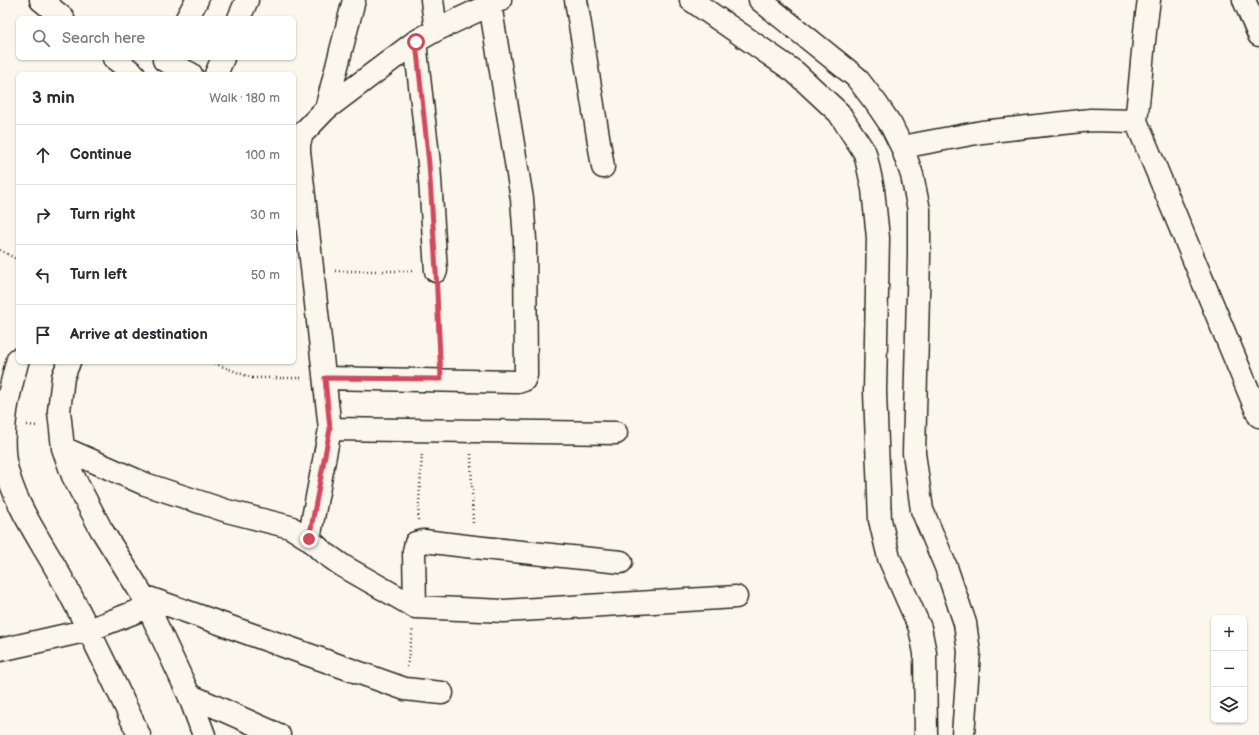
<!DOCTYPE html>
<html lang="en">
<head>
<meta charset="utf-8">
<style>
	body { margin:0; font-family:"Balsamiq Sans",sans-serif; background:#f7f7f7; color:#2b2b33 }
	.controls { position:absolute; right:12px; bottom:12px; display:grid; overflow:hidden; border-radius:6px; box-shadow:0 1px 3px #0004 }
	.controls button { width:36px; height:36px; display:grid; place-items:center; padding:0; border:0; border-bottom:1px solid #e1e1e2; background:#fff; color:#2b2b33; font:20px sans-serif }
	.stop { position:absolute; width:12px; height:12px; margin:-9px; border:3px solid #d1495b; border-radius:50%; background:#fff }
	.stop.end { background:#d1495b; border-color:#fff; box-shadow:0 1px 4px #0008 }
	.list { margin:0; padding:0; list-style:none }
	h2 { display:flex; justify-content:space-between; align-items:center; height:52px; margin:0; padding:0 16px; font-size:17px }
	h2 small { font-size:13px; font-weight:400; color:#7c7c81 }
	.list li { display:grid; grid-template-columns:26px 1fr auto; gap:12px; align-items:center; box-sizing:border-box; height:60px; padding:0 16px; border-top:1px solid #e1e1e2 }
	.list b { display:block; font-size:15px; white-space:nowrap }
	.list em { font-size:13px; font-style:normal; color:#7c7c81 }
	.icon { flex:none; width:22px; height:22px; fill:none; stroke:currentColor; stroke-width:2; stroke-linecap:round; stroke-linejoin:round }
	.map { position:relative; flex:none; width:1259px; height:735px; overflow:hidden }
	.search { position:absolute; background:#fff; box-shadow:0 1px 3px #0004; left:16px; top:16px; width:280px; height:44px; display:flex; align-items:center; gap:10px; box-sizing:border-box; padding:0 14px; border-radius:6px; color:#7c7c81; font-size:15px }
	.panel { position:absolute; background:#fff; box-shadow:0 1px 3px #0004; left:16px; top:72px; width:280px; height:292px; border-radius:6px }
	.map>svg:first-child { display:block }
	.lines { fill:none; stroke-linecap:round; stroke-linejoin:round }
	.street-casing { stroke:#2b2b2b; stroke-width:25 }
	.path { stroke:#2b2b2b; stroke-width:2.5; stroke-dasharray:1 3; stroke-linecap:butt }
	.street { stroke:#fbf7ec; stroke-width:22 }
	.route { stroke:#d1495b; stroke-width:5 }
</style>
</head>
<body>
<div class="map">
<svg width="1259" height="735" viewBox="0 0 1259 735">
	<rect width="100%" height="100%" fill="#fbf7ec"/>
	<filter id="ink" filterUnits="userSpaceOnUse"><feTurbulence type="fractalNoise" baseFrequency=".025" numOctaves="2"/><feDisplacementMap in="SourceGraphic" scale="8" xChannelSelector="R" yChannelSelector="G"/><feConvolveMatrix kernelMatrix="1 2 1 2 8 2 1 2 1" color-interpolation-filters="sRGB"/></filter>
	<g filter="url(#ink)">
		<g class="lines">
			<g class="street-casing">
				<path id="street" d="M 41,0 L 63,18
					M 432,0 L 436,30
					M 576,0 L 603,167
					M 691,0 L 795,72 L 839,113 L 865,153 L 873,189 L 878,238 L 875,392 L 880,520 L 889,558 L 920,628 L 925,653 L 926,735
					M 760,0 L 856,77 L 876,103 L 891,125 L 902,147 L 912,175 L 919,210 L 919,256 L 914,453 L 922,510 L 946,567 L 965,623 L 969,652 L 963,735
					M 1244,0 L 1259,35
					M 187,18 L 197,0
					M 239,18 L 247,0
					M 415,42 L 429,164 L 436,271
					M 114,58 L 134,74
					M 164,60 L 191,74
					M 216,74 L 223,58
					M 326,109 L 354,0
					M 1136,121 C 1141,81 1143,40 1149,0
					M 902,147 L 982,132 L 1091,120 L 1136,121 L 1259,416
					M 18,359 C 9,392 0,427 5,461 C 13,505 43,543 64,583 C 91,632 115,684 139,735
					M 69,362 L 63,377 L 59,411 L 63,448 L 73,476 L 101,529 L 143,596 L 189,695 L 204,735
					M 325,378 L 518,382 L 524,380 L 526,375 L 525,240 L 522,199 L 490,4
					M 330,429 L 616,433
					M 63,448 L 145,484 L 227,511 L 290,527 L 309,539 L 323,552 L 343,566 L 415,607 L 504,611 L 736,597
					M 309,539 L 330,429 L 299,151 L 299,144 L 302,134 L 326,109 L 415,42 L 436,30 L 500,0
					M 143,596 L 405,689 L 442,693
					M 415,607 L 414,551 L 416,543 L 424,541 L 474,547 L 621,562
					M 0,650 L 89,630 L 148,607
					M 189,695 L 279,735"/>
			</g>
			<path class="path" d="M 0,250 L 18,260
				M 335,271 L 414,271
				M 437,292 L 440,359
				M 211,362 L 252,378 L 303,378
				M 27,425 L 38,426
				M 471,454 L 473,525
				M 418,520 L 422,453
				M 407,667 L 413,628"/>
			<use href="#street" class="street"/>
		</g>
	</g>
	<g class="lines" filter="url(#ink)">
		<path class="route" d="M 309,539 L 330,429 L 325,378 L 441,379 L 436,271 L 429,164 L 416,42"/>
	</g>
</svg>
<div class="controls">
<button>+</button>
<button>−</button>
<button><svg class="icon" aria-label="layers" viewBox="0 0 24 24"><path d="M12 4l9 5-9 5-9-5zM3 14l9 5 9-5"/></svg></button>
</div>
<div class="stop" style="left:416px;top:42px"></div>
<div class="stop end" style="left:309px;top:539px"></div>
<div class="search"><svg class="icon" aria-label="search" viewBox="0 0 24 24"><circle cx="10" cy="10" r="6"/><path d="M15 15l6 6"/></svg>Search here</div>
<section class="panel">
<h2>3 min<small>Walk · 180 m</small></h2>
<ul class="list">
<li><svg class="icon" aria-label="ahead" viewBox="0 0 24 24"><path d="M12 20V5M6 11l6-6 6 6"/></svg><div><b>Continue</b></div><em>100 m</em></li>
<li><svg class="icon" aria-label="right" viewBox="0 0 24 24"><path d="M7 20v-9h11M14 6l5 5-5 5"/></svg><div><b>Turn right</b></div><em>30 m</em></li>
<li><svg class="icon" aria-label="left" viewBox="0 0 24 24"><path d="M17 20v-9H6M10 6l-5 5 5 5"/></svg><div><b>Turn left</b></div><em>50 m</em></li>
<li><svg class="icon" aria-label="arrive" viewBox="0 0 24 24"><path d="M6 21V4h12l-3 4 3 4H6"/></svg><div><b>Arrive at destination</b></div></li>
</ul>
</section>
</div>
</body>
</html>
